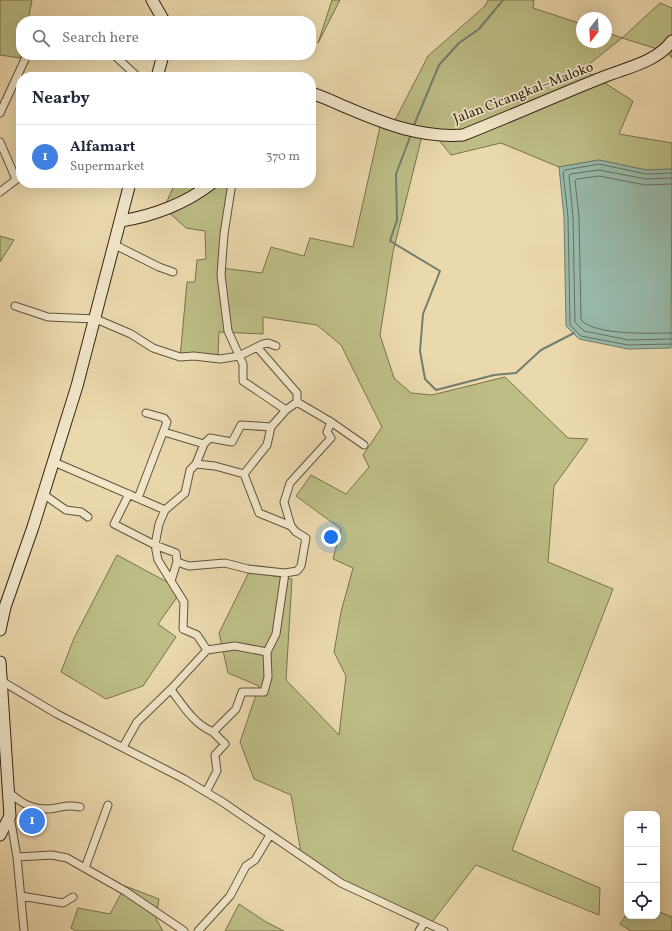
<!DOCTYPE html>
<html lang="en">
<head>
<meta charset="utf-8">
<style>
	body { margin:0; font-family:Vollkorn,serif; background:#f6f6f7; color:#1f2937 }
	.controls { position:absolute; right:12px; bottom:12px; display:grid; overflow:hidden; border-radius:8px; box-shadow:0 4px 16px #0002 }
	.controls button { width:36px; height:36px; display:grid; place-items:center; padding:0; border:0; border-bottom:1px solid #e0e1e3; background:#fff; color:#1f2937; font:20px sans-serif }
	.compass { position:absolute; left:576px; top:12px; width:36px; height:36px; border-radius:50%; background:#fff; box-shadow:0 4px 16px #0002; rotate:197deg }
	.you { position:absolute; left:331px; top:537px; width:14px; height:14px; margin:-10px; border:3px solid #fff; border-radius:50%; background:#1a73e8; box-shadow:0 0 0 6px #1a73e833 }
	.badge { display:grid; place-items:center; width:26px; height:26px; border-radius:50%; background:#ea580c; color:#fff; font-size:13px; font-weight:700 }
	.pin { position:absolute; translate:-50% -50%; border:2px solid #fff; box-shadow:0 1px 4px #0006 }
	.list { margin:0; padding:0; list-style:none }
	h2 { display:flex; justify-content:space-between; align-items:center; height:52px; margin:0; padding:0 16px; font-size:17px }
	h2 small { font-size:13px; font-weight:400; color:#747a83 }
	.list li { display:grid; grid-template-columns:26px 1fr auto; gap:12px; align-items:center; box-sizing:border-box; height:64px; padding:0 16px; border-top:1px solid #e0e1e3 }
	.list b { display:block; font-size:15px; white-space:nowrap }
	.list p { margin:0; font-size:13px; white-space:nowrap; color:#747a83 }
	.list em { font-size:13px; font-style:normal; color:#747a83 }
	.icon { flex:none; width:22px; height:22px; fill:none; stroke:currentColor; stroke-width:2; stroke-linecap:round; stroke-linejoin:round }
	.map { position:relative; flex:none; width:672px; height:931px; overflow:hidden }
	.search { position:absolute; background:#fff; box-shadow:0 4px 16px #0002; left:16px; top:16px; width:300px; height:44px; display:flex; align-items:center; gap:10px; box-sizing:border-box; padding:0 14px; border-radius:16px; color:#747a83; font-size:15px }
	.panel { position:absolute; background:#fff; box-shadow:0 4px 16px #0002; left:16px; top:72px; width:300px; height:116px; border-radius:16px }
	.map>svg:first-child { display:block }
	.green { fill:#bdbe86; stroke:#79724e }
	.water { fill:#98baab; stroke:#707e6f }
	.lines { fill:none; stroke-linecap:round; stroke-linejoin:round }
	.shore { stroke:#667060; stroke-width:1 }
	.stream { stroke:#707e6f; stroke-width:2 }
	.street-casing { stroke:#62523c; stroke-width:9 }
	.secondary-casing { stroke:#352516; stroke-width:13 }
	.street { stroke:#f2e6ca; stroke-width:7 }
	.secondary { stroke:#f2e6ca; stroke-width:11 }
	.labels { text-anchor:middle; stroke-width:3.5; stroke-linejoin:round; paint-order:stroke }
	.street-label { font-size:14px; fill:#352516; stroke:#f2e6ca }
</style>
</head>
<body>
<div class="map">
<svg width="672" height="931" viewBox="0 0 672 931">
	<rect width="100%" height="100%" fill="#ebd9ae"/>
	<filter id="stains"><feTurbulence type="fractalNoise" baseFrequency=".005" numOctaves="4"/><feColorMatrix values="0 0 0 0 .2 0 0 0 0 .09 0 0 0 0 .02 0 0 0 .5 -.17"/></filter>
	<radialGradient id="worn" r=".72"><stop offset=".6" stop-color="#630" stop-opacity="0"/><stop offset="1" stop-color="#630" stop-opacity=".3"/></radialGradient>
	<path class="green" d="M 0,0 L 32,0 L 28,21 L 21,21 L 20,58 L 0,55 Z
		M 332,0 L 340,0 L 318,43 Z
		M 488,0 L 534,0 L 533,8 L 582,24 L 582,42 L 606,42 L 606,32 L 622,38 L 660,3 L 672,8 L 672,58 L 667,52 L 622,38 L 583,69 L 633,101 L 619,134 L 672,143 L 672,169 L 646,170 L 599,160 L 559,167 L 501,143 L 451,155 L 438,139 L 422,136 L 393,252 L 380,335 L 394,378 L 411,393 L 432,395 L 505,377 L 568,438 L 588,439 L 554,486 L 548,562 L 613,589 L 512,850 L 600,888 L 599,915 L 476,865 L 429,926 L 302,859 L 291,795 L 254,779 L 240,742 L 259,686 L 228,673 L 219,633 L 249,572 L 292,579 L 286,680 L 339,735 L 346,676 L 334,652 L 341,612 L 353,568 L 333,559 L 341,529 L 296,496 L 311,475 L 346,494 L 369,467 L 363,455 L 382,427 L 341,345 L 317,325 L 263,317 L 263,334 L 219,332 L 218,355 L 180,358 L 187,282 L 195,282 L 197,260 L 206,259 L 205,231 L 186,228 L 164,208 L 175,183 L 236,183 L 221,234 L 221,268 L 262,273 L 271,247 L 304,256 L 310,238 L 353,247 L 382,118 L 394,122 L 428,56 L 485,6 Z
		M 0,236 L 14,240 L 0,262 Z
		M 117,555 L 182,590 L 158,624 L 176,637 L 143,686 L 106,699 L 61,672 L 74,638 Z
		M 125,886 L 159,899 L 156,919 L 163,931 L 75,931 L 71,928 L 78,908 L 110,914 Z
		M 239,904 L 266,922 L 284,931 L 225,931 Z
		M 657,911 L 672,917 L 672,931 L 631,931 L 620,924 L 627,914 L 627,916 L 657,916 Z"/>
	<path class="water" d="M 599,160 L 646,170 L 672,169 L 671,348 L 628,349 L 579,339 L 566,326 L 564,217 L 559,167 Z"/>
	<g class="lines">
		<path class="shore" d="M 672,173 L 646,174 L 599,164 L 565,170 L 563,172 L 568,217 L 570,325 L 581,336 L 628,345 L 672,344
			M 672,178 L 646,179 L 599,170 L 570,174 L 569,176 L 573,217 L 575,322 L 584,331 L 629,340 L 672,339
			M 672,184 L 645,185 L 599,176 L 577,179 L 575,181 L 579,216 L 581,320 C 597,336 650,333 672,333"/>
		<path class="stream" d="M 414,125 L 439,65 L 459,43 L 479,29 L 503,0
			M 410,137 L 396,174 L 397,220 L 390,241 L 440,271 L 423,314 L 420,351 L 425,379 L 436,390 L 494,375 L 516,373 L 541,350 L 574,333"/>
		<g class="street-casing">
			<path id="street" d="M 114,55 L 138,77
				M 0,113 L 27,55
				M 0,142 L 16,179
				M 0,192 L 21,176
				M 115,245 L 159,267 L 173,272
				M 15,306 L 48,317 L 96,319 L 131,334 L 153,348 L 180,357 L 194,356 L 220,359 L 239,356 L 263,344 L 268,343 L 276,346
				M 257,347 L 297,393 L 297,402 L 286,410
				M 331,422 L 364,445
				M 164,432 L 204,444
				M 54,462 L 165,510
				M 196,464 L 204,444 L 210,438 L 232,442 L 241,425 L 271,427
				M 43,494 L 66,510 L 81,512 L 88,517
				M 129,494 L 114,524 L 155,545 L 176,553 L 177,562 L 171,581
				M 138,498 L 167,422 L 164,418 L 146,413
				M 291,526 L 284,502 L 290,483 L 331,438 L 327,432 L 331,422 L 297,402
				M 177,562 L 189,566 L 225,563 L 248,569 L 285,573
				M 207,650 L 235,646 L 267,652
				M 0,680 L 57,714 L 184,779 L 221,801 L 341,883 L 444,931
				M 213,732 C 194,724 184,707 172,691 L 172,688 L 207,650 L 197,635 L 183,629 L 184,602 L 158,560 L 155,545 L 159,524 L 165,510 L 185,493 L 190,470 L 196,464 L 215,466 L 244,474
				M 123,747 L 137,722 L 172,688
				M 206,792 L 217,771 L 215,755 L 225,744 L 213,732 L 236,709 L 242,692 L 264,692 L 268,677 L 267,652 L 276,634 L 285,573 L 297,571 L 301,566 L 306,538 L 296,532 L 291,526 L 259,513 L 244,474 L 267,445 L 271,427 L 286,410 L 243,381 L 243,364 L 228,331 L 221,275 L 224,234 L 232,183
				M 10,793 C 22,804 32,809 49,809 C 63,808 64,804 80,807
				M 10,816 L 17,857 L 24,931
				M 17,857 L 52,855 L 67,858 L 125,891 L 184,931
				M 85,868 L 108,805
				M 21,896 L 63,903 L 73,897
				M 198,931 L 230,896 L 246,866 L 255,860 L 270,835
				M 419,931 L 424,923"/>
		</g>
		<g class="secondary-casing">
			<path id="secondary" d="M 152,0 L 164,21
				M 157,77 L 163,55
				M 311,93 C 324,97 336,103 348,108 C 385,124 422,138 463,135 C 511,116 558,95 606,76 C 629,67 656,62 672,41
				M 121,221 C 153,216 187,203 212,183
				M 0,630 L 5,607 L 33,527 L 77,386 L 130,183
				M 0,662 L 10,816 L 0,835"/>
		</g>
		<use href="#street" class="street"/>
		<use href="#secondary" class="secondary"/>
	</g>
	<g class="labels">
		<g class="street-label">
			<text transform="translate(523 92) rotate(-21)" y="5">Jalan Cicangkal–Maloko</text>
		</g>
	</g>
	<rect width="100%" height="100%" filter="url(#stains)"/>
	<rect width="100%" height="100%" fill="url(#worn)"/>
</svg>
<div class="controls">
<button>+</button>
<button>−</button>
<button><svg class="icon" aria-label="locate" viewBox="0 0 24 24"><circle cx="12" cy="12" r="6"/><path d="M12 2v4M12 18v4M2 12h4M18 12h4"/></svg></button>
</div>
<svg class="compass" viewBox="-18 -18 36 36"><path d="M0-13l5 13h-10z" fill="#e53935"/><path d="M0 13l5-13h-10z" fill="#747a83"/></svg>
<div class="you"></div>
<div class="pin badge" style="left:32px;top:821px;background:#3f7fe0">1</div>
<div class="search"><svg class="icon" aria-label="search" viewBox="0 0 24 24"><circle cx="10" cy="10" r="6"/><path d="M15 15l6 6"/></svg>Search here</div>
<section class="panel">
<h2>Nearby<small></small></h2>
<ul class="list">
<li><span class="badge" style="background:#3f7fe0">1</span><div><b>Alfamart</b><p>Supermarket</p></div><em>370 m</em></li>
</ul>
</section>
</div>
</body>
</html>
